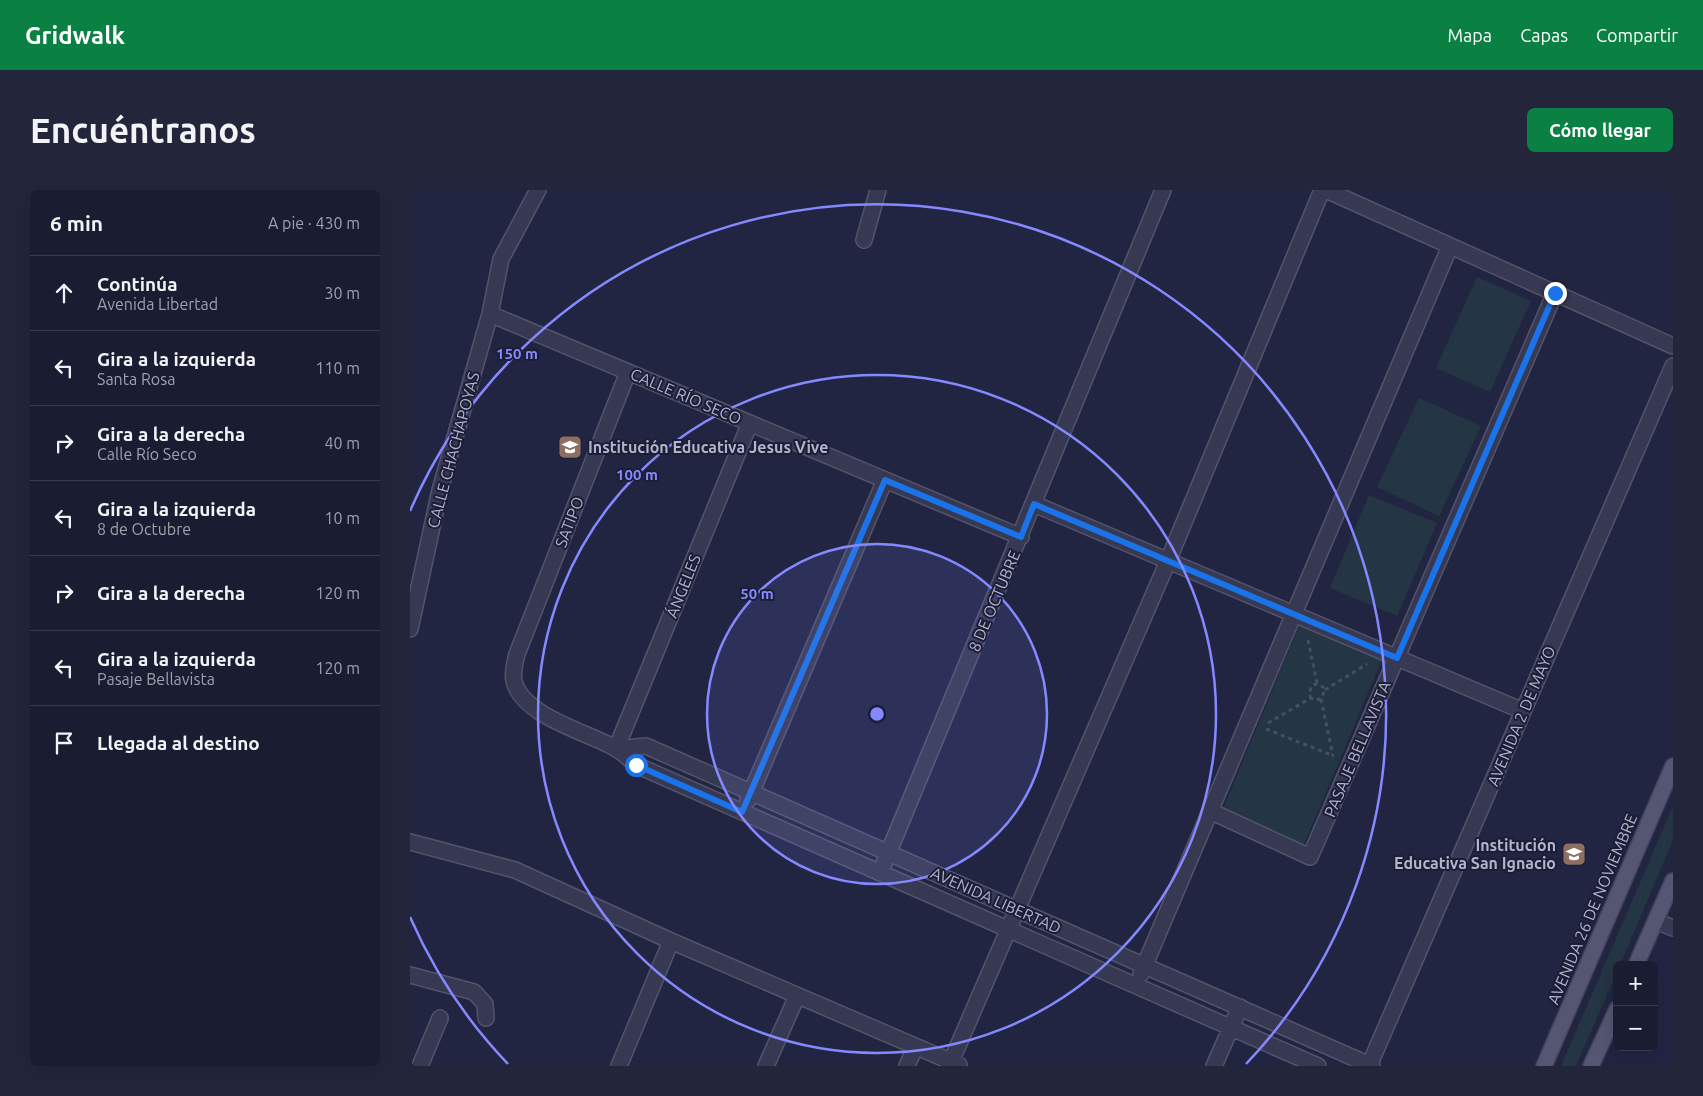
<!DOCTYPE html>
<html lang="es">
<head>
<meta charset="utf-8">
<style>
	body { margin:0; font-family:Ubuntu,sans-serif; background:#23253a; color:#f1f3f6 }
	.controls { position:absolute; right:15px; bottom:15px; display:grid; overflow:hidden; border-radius:8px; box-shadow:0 5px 20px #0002 }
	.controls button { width:45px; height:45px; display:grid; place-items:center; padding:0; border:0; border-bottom:1px solid #383a4d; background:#1a1c32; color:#f1f3f6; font:25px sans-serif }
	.stop { position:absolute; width:15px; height:15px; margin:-11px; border:4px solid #1a73e8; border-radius:50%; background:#fff }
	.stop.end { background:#1a73e8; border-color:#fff; box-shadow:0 1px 5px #0008 }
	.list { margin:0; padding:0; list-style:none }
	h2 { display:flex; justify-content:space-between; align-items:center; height:65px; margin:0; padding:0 20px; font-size:21px }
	h2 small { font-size:16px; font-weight:400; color:#9fa1ac }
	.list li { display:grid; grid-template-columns:32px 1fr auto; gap:15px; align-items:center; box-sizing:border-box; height:75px; padding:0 20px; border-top:1px solid #383a4d }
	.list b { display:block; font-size:19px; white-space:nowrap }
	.list p { margin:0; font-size:16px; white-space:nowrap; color:#9fa1ac }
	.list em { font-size:16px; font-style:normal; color:#9fa1ac }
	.icon { flex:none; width:28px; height:28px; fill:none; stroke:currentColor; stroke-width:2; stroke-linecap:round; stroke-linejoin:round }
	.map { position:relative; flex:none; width:1263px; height:876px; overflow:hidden; border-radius:8px }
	header { display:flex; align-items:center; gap:30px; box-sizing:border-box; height:70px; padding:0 25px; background:#0b8043; color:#fff }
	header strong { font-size:24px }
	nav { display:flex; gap:28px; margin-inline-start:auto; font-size:18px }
	.intro { display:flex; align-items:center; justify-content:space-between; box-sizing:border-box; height:120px; padding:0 30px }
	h1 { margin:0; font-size:35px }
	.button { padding:12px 22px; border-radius:8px; background:#0b8043; color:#fff; font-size:18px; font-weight:700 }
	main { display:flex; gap:30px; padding:0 30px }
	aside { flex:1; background:#1a1c32; border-radius:8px; box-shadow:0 5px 20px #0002 }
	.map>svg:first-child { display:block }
	.green { fill:#243543 }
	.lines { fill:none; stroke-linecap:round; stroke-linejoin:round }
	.minor-casing { stroke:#52536c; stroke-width:18 }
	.major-casing { stroke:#40415b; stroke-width:18 }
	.path { stroke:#435260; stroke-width:3; stroke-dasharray:4 4; stroke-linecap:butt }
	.minor { stroke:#373851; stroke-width:15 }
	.major { stroke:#555772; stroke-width:15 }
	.route { stroke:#1a73e8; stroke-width:6 }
	.ring { fill:none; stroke:#8589ff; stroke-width:2.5 }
	.labels { text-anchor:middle; stroke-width:4; stroke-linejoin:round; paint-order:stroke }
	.street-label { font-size:16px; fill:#b3b4cc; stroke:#1c1d37 }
	.poi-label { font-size:16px; font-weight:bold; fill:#b3b4cc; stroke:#1c1d37; text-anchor:start }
	.centre { fill:#8589ff; stroke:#1c1d37; stroke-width:2.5 }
	.ring-label { font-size:15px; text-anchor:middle; font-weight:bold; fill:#8589ff; stroke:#1c1d37; stroke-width:4; stroke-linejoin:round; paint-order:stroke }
</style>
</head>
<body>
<header>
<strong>Gridwalk</strong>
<nav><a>Mapa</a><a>Capas</a><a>Compartir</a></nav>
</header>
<div class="intro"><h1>Encuéntranos</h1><a class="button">Cómo llegar</a></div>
<main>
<aside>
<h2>6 min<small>A pie · 430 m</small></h2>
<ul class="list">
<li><svg class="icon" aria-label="ahead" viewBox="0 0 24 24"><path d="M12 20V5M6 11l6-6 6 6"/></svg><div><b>Continúa</b><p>Avenida Libertad</p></div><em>30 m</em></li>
<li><svg class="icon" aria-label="left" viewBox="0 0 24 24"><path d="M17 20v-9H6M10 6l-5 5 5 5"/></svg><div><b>Gira a la izquierda</b><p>Santa Rosa</p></div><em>110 m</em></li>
<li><svg class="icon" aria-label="right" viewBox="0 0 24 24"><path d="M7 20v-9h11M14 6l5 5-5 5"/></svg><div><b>Gira a la derecha</b><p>Calle Río Seco</p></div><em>40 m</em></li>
<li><svg class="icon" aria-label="left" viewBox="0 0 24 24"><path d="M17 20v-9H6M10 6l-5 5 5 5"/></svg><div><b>Gira a la izquierda</b><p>8 de Octubre</p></div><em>10 m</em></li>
<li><svg class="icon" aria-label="right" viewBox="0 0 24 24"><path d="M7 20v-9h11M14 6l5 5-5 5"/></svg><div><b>Gira a la derecha</b></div><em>120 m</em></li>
<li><svg class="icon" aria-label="left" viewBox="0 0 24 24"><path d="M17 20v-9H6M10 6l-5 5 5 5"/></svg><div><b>Gira a la izquierda</b><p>Pasaje Bellavista</p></div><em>120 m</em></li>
<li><svg class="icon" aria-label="arrive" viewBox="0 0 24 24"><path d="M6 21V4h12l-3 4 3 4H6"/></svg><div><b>Llegada al destino</b></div></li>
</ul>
</aside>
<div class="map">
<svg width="1263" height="876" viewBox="0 0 1263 876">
	<rect width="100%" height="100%" fill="#222542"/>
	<path class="green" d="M 1067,87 L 1121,111 L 1080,202 L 1026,178 Z
		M 1009,208 L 1071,236 L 1029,326 L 967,297 Z
		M 959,305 L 1027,333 L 987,426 L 920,398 Z
		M 891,431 L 974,465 L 893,657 L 813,619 Z
		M 1263,616 L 1263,650 L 1210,775 L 1207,775 L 1207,782 L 1166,876 L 1151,876 Z"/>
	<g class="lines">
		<g class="minor-casing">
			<path id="minor" d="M 916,0 L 1263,156
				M 454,50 L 468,0
				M 80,124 L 611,347
				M 218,182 L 107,464 C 105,473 102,482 104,491 C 112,526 177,542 205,558 C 213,562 219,569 226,575 L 908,876
				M 624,314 L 1113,521
				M 0,439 L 30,300 L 80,124 L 91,69 L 128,0
				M 206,559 L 236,556 L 962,876
				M 206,559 L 340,233
				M 338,610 L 475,290
				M 800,621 L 900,667 L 1145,103
				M 0,652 L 105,680 L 261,751 L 549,875
				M 470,683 L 753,0
				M 1246,731 L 1263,738
				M 731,784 L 1040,56
				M 0,785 L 64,802 L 75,814 L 76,828
				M 541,872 L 758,371 L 912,0
				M 10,876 L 30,828
				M 209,876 L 261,751
				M 356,876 L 387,806
				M 497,876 L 505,857
				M 804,876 L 830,817
				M 959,876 L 1263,176"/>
		</g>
		<g class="major-casing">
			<path id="major" d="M 1226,775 L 1263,691
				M 1134,876 L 1263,576
				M 1181,876 L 1207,819"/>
		</g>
		<path class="path" d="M 898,450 L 907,493
			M 915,500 L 957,474
			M 911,509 L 923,566
			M 858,533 L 901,508 L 906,510 L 911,509 L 915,500 C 911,494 908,493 902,495 L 899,504 L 901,508
			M 856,539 L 924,566"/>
		<use href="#minor" class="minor"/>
		<use href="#major" class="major"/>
	</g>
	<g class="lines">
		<path class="route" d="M 226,575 L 332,622 L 475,290 L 611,347 L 624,314 L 987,468 L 1145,103"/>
	</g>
	<circle cx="467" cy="524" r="170" fill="#8589ff" fill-opacity=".12"/>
	<g class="ring">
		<circle cx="467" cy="524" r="170"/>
		<circle cx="467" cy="524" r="339"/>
		<path d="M98 874A509 509 0 0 1 0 727M0 321A509 509 0 1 1 836 874"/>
	</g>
	<defs>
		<g id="school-square" transform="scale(1.25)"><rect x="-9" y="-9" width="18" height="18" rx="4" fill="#8d6e63" stroke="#1c1d37"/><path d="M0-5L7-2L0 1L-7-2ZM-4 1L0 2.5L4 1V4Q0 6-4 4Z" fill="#fff"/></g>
	</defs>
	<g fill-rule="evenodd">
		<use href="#school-square" x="160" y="257"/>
		<use href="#school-square" x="1164" y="664"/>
	</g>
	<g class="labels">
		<g class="street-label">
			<text transform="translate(276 206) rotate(23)" y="6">CALLE RÍO SECO</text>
			<text transform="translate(43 260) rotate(-75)" y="6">CALLE CHACHAPOYAS</text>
			<text transform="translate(159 332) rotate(-69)" y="6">SATIPO</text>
			<text transform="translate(273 396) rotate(-68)" y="6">ÁNGELES</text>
			<text transform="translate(584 411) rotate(-67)" y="6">8 DE OCTUBRE</text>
			<text transform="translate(1111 526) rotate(-67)" y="6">AVENIDA 2 DE MAYO</text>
			<text transform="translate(947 559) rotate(-67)" y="6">PASAJE BELLAVISTA</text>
			<text transform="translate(586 710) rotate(24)" y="6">AVENIDA LIBERTAD</text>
			<text transform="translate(1182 719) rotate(-67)" y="6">AVENIDA 26 DE NOVIEMBRE</text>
		</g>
		<g class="poi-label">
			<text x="178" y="263">Institución Educativa Jesus Vive</text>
			<text x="1146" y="661" text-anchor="end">Institución<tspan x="1146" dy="18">Educativa San Ignacio</tspan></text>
		</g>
	</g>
	<circle cx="467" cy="524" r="8" class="centre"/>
	<g class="ring-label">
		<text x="107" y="169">150 m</text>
		<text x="227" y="290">100 m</text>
		<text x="347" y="409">50 m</text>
	</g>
</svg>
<div class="controls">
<button>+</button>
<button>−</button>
</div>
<div class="stop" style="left:226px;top:575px"></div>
<div class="stop end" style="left:1145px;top:103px"></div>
</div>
</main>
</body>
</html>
